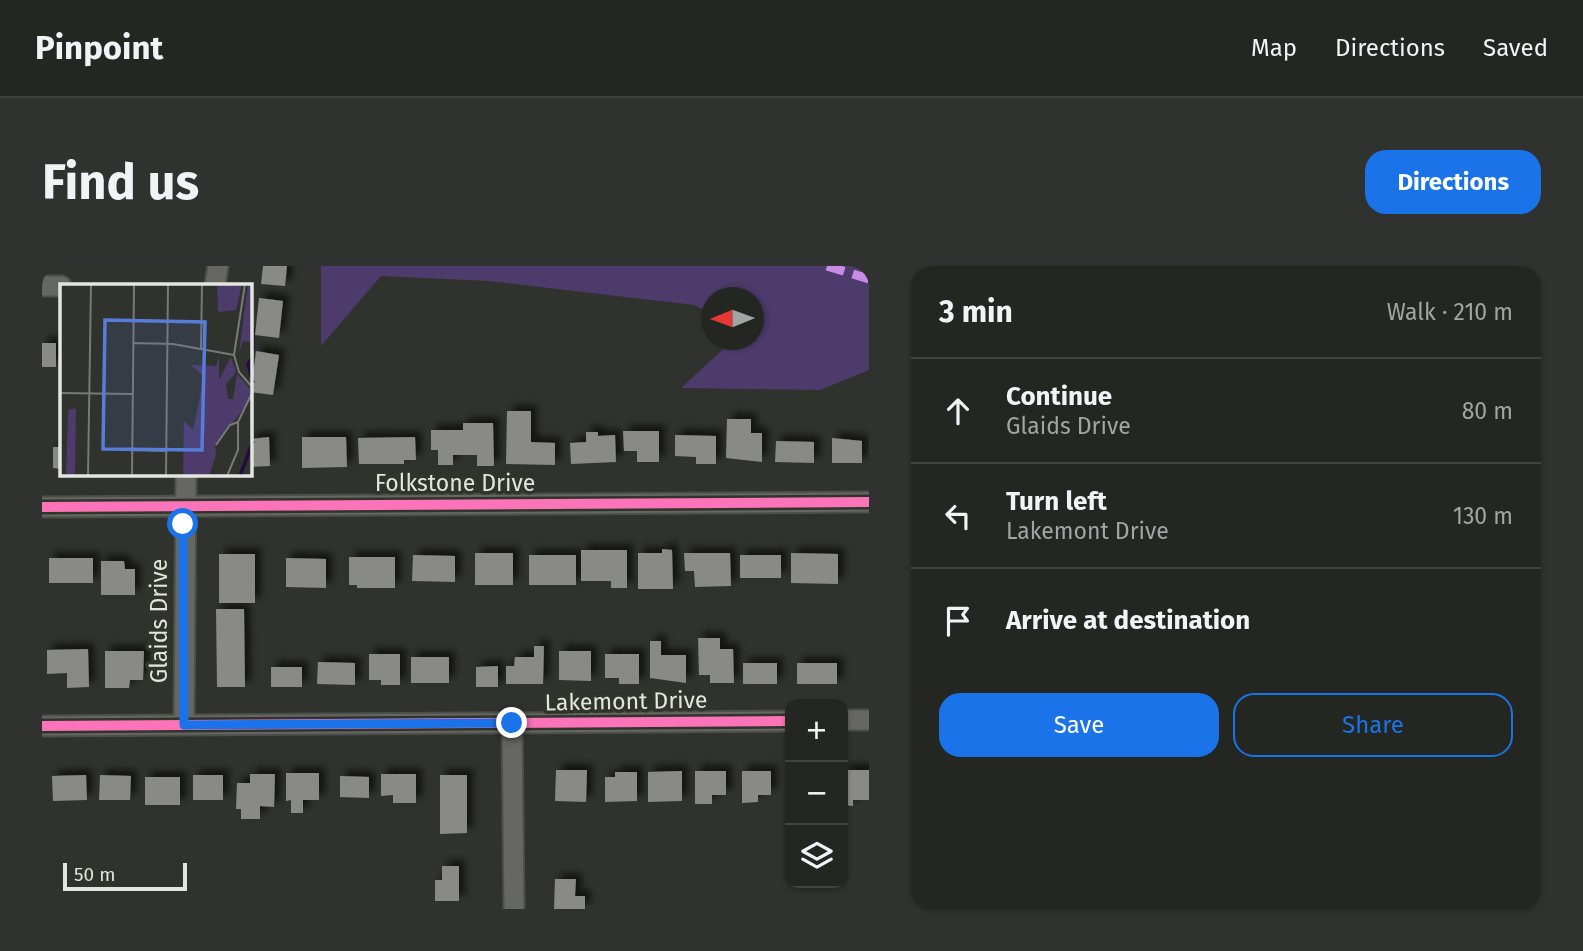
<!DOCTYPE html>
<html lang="en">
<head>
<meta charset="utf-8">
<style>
	body { margin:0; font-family:"Fira Sans",sans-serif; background:#30322f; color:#f1f3f6 }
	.controls { position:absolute; right:21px; bottom:21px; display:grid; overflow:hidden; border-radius:14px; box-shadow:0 2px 5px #0004 }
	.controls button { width:63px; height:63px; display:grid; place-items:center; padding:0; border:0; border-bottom:2px solid #414340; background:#242622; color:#f1f3f6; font:35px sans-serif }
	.compass { position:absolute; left:659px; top:21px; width:63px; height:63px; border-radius:50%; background:#242622; box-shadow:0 2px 5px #0004; rotate:269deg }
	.scale { position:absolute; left:21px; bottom:18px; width:124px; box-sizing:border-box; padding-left:7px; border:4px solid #e3e6e0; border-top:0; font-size:19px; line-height:24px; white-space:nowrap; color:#e3e6e0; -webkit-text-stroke:5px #30342b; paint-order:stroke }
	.stop { position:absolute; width:21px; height:21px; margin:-16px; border:5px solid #1a73e8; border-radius:50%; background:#fff }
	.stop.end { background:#1a73e8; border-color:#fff; box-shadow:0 2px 7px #0008 }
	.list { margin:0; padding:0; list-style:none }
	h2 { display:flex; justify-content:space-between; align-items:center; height:91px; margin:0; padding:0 28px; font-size:30px }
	h2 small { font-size:23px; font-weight:400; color:#a3a5a5 }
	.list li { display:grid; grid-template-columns:46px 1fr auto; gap:21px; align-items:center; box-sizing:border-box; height:105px; padding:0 28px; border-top:2px solid #414340 }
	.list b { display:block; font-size:26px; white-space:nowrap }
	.list p { margin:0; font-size:23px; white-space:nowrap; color:#a3a5a5 }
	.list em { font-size:23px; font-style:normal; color:#a3a5a5 }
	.actions { display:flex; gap:14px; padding:21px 28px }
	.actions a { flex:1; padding:16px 0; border:2px solid #1a73e8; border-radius:21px; text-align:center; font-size:24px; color:#1a73e8 }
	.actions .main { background:#1a73e8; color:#fff }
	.icon { flex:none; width:38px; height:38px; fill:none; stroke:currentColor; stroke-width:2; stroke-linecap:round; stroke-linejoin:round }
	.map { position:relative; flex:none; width:827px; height:643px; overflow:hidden; border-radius:21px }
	header { display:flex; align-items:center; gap:42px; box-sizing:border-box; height:98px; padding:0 35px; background:#242622; border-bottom:2px solid #414340 }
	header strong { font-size:33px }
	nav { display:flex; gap:38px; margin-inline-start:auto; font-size:24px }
	.intro { display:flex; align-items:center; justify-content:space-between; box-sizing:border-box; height:168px; padding:0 42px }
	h1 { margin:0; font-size:49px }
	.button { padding:18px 32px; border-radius:21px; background:#1a73e8; color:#fff; font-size:24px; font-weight:700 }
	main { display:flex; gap:42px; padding:0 42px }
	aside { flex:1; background:#242622; border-radius:21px; box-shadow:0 2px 5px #0004 }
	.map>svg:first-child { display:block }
	.green { fill:#4c3b6b }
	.building { fill:#898a86; filter:url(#shadow) }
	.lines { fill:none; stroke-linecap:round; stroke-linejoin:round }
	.street-casing { stroke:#4d4f4a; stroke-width:23 }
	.street { stroke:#666763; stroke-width:19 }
	.quiet { stroke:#ca8be6; stroke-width:9; stroke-dasharray:18 9; stroke-linecap:butt }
	.cycleway-casing { stroke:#30342b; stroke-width:15 }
	.cycleway { stroke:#fb73b8; stroke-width:10 }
	.route { stroke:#1a73e8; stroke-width:9 }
	.labels { text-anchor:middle; stroke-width:7; stroke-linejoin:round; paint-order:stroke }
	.street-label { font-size:23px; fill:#e3e6e0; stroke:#30342b }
	.inset-river { fill:none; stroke:#230b40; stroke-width:3.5 }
	.inset-road { fill:none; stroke:#787a75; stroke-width:2 }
	.view { fill:#587cda; fill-opacity:0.15; stroke:#587cda; stroke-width:3.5 }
	.inset-edge { fill:none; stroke:#e3e6e0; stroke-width:3.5 }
</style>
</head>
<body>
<header>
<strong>Pinpoint</strong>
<nav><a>Map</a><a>Directions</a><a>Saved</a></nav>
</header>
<div class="intro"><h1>Find us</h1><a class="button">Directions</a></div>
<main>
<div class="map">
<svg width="827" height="643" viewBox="0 0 827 643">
	<defs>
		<filter id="shadow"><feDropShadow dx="6" dy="-6" stdDeviation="3.5" flood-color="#0009"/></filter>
	</defs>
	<rect width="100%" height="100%" fill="#30322d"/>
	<path class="green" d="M 279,0 L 827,0 L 827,104 L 778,124 L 639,122 L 691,74 L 712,74 L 712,32 L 670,32 L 669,47 L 652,39 L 446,15 L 339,10 L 279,80 Z"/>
	<path class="building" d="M 221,0 L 245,0 L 243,20 L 219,18 Z
		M 217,32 L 241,35 L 237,72 L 213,69 Z
		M 0,77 L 14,77 L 14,101 L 0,101 Z
		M 214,85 L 237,89 L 231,129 L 208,126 L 208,100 L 212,101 Z
		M 465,145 L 489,145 L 489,176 L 513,177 L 513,199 L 464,198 Z
		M 685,153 L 709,153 L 709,167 L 720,167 L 720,196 L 684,192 Z
		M 421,157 L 451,157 L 452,200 L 435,200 L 435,189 L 411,189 L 411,199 L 396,199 L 396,184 L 389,184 L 389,164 L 421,164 Z
		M 581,165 L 617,165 L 617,196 L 595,196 L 595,185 L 582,185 Z
		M 544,166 L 556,166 L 556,170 L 573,169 L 574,196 L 529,198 L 528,177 L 544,176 Z
		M 633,169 L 674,170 L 674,198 L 654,198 L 654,191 L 633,190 Z
		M 227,171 L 228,200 L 208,201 L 208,173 Z
		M 260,171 L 304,171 L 305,201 L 260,202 Z
		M 373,171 L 374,194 L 362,194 L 362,198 L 317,198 L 316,172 Z
		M 790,172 L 820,175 L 820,197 L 790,197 Z
		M 734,175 L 772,176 L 772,197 L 733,196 Z
		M 11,181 L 19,181 L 19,203 L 11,202 Z
		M 620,283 L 630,284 L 631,323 L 596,323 L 596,287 L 620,287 Z
		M 539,284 L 585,284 L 585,322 L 569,322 L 569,315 L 539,315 Z
		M 433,287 L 471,287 L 471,319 L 433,319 Z
		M 642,287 L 688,287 L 689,320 L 653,321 L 652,305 L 643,305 Z
		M 749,287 L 796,288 L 796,318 L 749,317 Z
		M 177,288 L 213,288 L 213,337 L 177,337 Z
		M 371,289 L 413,290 L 413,316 L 370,315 Z
		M 487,289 L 534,289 L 534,319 L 487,319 Z
		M 698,289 L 739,289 L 739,312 L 698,312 Z
		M 307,291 L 353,291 L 353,322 L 315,322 L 315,319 L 307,319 Z
		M 7,292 L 51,292 L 51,317 L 7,317 Z
		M 244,292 L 284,293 L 284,322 L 244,321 Z
		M 59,295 L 82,295 L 83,303 L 93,303 L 93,329 L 59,329 Z
		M 174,343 L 202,343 L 203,421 L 175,421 Z
		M 656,372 L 678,372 L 678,383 L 691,383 L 692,417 L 668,417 L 668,409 L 657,409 Z
		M 608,375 L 619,375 L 619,389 L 644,389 L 644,417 L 608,412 Z
		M 492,380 L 502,380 L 501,418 L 464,418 L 464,400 L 472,400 L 473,391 L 492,391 Z
		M 46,383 L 47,421 L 25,422 L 25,407 L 5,408 L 5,384 Z
		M 63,385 L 102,385 L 101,414 L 88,414 L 87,422 L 63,422 Z
		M 517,385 L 549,385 L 549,415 L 517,414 Z
		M 327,388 L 358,388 L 358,419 L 339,419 L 339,414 L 327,414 Z
		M 563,388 L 597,388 L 597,418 L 577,418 L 577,412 L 563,412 Z
		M 369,391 L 407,391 L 407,417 L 369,417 Z
		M 276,396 L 313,397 L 313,419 L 275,418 Z
		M 701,397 L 735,397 L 735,418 L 701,418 Z
		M 755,397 L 795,397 L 795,418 L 755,418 Z
		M 456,400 L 456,421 L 434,421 L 434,401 Z
		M 229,401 L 260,401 L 260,421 L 229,421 Z
		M 514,504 L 545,504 L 544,536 L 513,535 Z
		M 801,504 L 827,504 L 827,534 L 811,534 L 811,540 L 801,539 Z
		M 640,505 L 640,535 L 606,536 L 606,506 Z
		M 653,505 L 684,505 L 684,529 L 670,529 L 670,538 L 653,538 Z
		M 700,505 L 729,505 L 729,529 L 716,529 L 716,536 L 700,537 Z
		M 573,506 L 595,506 L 595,535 L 563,536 L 563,511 L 573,511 Z
		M 244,507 L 277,507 L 277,534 L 261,534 L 261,547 L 249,547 L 249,534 L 244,535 Z
		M 208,508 L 233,508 L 232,541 L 218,540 L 218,553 L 199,553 L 199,543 L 194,543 L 195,517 L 208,517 Z
		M 339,508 L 374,508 L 374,537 L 351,537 L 351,529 L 339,530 Z
		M 44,509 L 45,534 L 11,535 L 10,510 Z
		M 58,509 L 89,510 L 88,534 L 57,534 Z
		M 151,509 L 181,509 L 181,534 L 151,534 Z
		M 398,509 L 425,509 L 425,567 L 398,568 Z
		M 298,510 L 327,511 L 327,532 L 298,531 Z
		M 103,511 L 138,511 L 138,539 L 103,539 Z
		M 400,600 L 417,600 L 417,635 L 393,635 L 393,614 L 400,614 Z
		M 513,613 L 534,613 L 533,630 L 543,630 L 543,643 L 512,643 Z"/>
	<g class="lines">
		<g class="street-casing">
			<path id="street" d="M 173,19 L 176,0
				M 0,20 L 19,20
				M 0,241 L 827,236
				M 801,454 L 827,454
				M 470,457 L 472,643
				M 142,459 L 144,208
				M 0,460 L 748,455"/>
		</g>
		<use href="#street" class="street"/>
		<path class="quiet" d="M 785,0 L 827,13"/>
		<g class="cycleway-casing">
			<path id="cycleway" d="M 0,241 L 827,236
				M 0,460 L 748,455"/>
		</g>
		<use href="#cycleway" class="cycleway"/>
	</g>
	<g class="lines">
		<path class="route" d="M 141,258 L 142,459 L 470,457"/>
	</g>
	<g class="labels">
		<g class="street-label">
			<text x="413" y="225">Folkstone Drive</text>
			<text transform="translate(117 355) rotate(-90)" y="8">Glaids Drive</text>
			<text transform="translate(584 435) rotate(-1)" y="8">Lakemont Drive</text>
		</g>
	</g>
	<g transform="translate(18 18)">
		<rect width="192" height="192" fill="#30322d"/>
		<path d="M 157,0 L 182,0 L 176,26 L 158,28 ZM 188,0 L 192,0 L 193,45 L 190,58 L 183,57 L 179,68 ZM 159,72 L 159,96 L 171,73 L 176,88 L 166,100 L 168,115 L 173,115 L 177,90 L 192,107 L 192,114 L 155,161 L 156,171 L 149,192 L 123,192 L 124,137 L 133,146 L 141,107 L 142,91 L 131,81 L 156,82 ZM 16,124 L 15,192 L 6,192 L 8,126 Z" fill="#4c3b6b"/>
		<path class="inset-river" d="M 193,44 L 193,66M 193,72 L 188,80 L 193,99M 180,192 L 193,157"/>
		<path class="inset-road" d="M 185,0 L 174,71 L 179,88 L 193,104M 73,59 L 113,60 L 174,71M 141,65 L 142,0M 0,109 L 72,110M 156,161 L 170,141 L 178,138M 72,166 L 106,167M 28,192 L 31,0M 72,192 L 74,0M 106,192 L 108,0M 167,192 L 178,166 L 178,138 L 193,107"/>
		<path class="view" d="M 45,36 L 145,38 L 142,166 L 43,165 Z"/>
		<rect width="192" height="192" class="inset-edge"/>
	</g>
</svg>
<div class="controls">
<button>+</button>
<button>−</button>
<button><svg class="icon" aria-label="layers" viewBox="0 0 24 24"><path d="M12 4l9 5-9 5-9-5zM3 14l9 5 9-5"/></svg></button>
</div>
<svg class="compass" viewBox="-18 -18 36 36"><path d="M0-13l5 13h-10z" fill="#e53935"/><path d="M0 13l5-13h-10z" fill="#a3a5a5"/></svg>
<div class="scale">50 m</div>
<div class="stop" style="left:141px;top:258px"></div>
<div class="stop end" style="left:470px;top:457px"></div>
</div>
<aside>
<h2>3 min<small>Walk · 210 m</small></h2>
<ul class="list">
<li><svg class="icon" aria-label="ahead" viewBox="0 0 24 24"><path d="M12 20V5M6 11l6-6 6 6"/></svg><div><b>Continue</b><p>Glaids Drive</p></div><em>80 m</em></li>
<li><svg class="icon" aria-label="left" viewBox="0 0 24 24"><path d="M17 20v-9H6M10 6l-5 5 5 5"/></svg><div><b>Turn left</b><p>Lakemont Drive</p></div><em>130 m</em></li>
<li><svg class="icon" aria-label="arrive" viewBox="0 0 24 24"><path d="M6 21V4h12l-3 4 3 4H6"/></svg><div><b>Arrive at destination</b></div></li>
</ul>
<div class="actions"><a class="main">Save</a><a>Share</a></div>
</aside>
</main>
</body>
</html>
